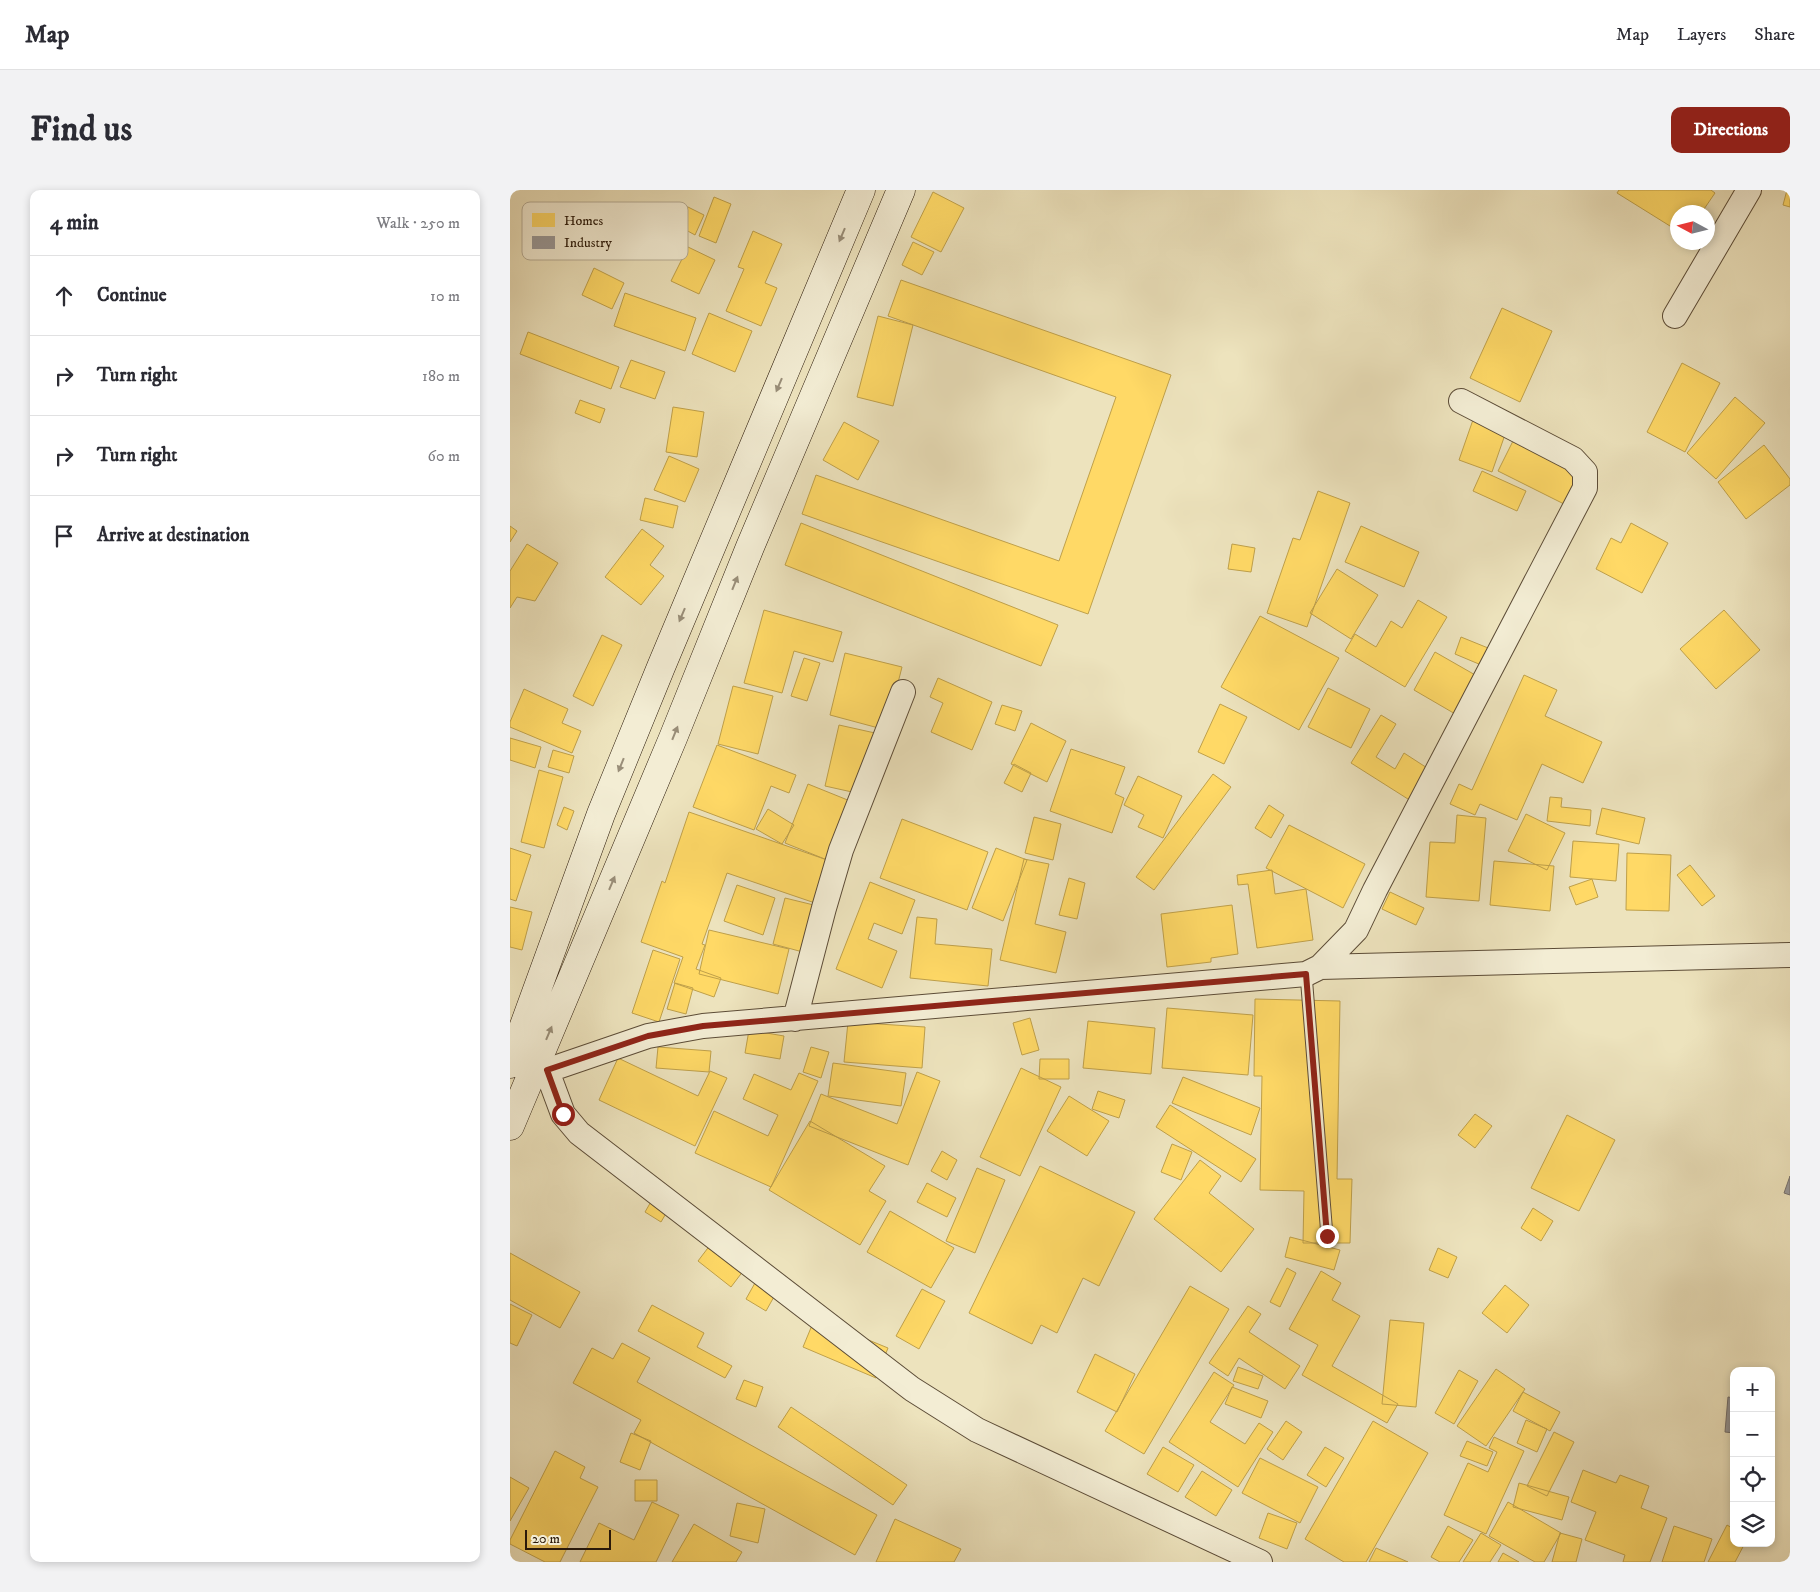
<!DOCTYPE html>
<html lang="en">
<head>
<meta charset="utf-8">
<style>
	body { margin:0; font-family:"IM FELL DW Pica",serif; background:#f2f2f3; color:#2b2b33 }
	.controls { position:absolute; right:15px; bottom:15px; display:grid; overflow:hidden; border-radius:10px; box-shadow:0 2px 8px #0003 }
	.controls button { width:45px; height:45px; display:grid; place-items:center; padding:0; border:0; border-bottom:1px solid #e1e1e2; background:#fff; color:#2b2b33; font:25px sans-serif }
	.compass { position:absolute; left:1160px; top:15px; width:45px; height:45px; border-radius:50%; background:#fff; box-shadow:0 2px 8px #0003; rotate:277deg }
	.scale { position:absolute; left:15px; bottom:12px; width:86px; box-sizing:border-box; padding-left:5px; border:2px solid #2b1a0a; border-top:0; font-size:14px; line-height:18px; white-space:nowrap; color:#2b1a0a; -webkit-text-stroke:4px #f3edd4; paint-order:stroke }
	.stop { position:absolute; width:15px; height:15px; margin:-11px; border:4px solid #8f2418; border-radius:50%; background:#fff }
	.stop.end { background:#8f2418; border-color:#fff; box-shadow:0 1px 5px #0008 }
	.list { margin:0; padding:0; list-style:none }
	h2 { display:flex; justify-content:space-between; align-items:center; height:65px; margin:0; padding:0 20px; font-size:21px }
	h2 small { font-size:16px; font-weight:400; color:#7c7c81 }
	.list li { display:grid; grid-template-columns:32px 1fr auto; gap:15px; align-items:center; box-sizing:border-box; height:80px; padding:0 20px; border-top:1px solid #e1e1e2 }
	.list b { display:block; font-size:19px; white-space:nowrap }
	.list em { font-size:16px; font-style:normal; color:#7c7c81 }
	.icon { flex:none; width:28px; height:28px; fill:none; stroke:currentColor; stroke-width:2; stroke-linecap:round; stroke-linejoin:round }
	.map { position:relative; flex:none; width:1280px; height:1372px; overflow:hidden; border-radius:10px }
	header { display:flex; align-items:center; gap:30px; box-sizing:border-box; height:70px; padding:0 25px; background:#fff; border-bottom:1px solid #e1e1e2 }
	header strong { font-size:24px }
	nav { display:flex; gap:28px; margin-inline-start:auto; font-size:18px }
	.intro { display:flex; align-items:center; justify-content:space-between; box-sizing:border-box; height:120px; padding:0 30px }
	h1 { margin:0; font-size:35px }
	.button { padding:12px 22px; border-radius:10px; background:#8f2418; color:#fff; font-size:18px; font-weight:700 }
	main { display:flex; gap:30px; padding:0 30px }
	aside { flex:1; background:#fff; border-radius:10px; box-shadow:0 2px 8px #0003 }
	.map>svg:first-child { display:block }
	.homes { fill:#ffd966; stroke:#bfa04a }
	.industry { fill:#999; stroke:#78736e }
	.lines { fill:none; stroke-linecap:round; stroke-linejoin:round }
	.lane-casing { stroke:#5c4c37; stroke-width:13 }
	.street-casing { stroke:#5c4c37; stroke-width:26 }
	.secondary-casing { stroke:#2b1a0a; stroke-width:29 }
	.lane { stroke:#f3edd4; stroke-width:11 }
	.street { stroke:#f3edd4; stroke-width:24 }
	.secondary { stroke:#f3edd4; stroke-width:28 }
	.oneway { fill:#998e79 }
	.route { stroke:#8f2418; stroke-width:6 }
	.key { fill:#f3edd4; stroke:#b7ae97; stroke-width:1 }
	.key-label { font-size:14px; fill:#2b1a0a }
</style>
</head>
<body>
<header>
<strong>Map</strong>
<nav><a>Map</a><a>Layers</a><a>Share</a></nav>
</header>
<div class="intro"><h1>Find us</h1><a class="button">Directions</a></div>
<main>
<aside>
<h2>4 min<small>Walk · 250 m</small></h2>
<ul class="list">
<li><svg class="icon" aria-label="ahead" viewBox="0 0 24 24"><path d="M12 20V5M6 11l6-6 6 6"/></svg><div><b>Continue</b></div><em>10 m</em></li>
<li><svg class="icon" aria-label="right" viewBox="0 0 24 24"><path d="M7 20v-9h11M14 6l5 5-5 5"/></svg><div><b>Turn right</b></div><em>180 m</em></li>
<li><svg class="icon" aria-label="right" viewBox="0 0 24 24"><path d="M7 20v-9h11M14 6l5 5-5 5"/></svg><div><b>Turn right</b></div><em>60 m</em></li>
<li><svg class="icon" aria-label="arrive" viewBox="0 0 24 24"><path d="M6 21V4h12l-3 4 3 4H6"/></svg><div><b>Arrive at destination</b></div></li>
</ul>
</aside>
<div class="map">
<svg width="1280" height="1372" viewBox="0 0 1280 1372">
	<rect width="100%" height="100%" fill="#ede3bd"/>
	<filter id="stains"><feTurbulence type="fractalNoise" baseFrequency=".004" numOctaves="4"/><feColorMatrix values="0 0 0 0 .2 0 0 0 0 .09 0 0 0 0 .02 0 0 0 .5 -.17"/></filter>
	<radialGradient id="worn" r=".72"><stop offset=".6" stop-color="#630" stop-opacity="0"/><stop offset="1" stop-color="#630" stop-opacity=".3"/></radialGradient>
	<path class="homes" d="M 1109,0 L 1201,0 L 1205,3 L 1192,22 L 1168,22 L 1168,41 L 1107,3 Z
		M 1277,0 L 1280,0 L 1280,17 L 1273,15 Z
		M 423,2 L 454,18 L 431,62 L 401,47 Z
		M 204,7 L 221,14 L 206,53 L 189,46 Z
		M 174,15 L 194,25 L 185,45 L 165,34 Z
		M 243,41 L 272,54 L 255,93 L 267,98 L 251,136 L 216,121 L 234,79 L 228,77 Z
		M 403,52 L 424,62 L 412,85 L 392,75 Z
		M 178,57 L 205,70 L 189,104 L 161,91 Z
		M 84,78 L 114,93 L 102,119 L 72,105 Z
		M 391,90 L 661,185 L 578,424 L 292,324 L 306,285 L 549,371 L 606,207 L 378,126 Z
		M 115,103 L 186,128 L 175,161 L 104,136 Z
		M 992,118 L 1042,141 L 1010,212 L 960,188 Z
		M 199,123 L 242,141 L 225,182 L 182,164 Z
		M 368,126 L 403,135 L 383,216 L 347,207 Z
		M 18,142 L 109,177 L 101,199 L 10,164 Z
		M 121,170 L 155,182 L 145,209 L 110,197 Z
		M 1172,173 L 1210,193 L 1175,262 L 1137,242 Z
		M 1225,207 L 1255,233 L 1206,289 L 1177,263 Z
		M 70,210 L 95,219 L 90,233 L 65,223 Z
		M 163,217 L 194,222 L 187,267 L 156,262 Z
		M 965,224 L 998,236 L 982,282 L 949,270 Z
		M 334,232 L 369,251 L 348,290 L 313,270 Z
		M 1007,243 L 1073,276 L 1054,314 L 988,281 Z
		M 1254,255 L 1280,289 L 1280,295 L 1236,329 L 1208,292 Z
		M 159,266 L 189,279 L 175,312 L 144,300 Z
		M 972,281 L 1016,301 L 1007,321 L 963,301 Z
		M 808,301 L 840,313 L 797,437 L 757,423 L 783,348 L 790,350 Z
		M 135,308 L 168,316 L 163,338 L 130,330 Z
		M 291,333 L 548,435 L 531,476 L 275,375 Z
		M 1121,333 L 1158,353 L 1132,403 L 1086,379 L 1101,348 L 1111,353 Z
		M 0,336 L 7,341 L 0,352 Z
		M 851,336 L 909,362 L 894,397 L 835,372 Z
		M 132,339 L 154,356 L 140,375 L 154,386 L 131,415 L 95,387 Z
		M 17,354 L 48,373 L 25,411 L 7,407 L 0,418 L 0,381 Z
		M 722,354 L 745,358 L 741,382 L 718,379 Z
		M 827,379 L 868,405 L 841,449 L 800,423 Z
		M 908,410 L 937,427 L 895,497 L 835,461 L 845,444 L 866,457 L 881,431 L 892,438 Z
		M 254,420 L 332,442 L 323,472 L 284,461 L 272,503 L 234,493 Z
		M 1214,420 L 1250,460 L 1206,499 L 1170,459 Z
		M 750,426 L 829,468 L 789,540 L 711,497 Z
		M 92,445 L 112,455 L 83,516 L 63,506 Z
		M 951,447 L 983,460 L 976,477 L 945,464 Z
		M 925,462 L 981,494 L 959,532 L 904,500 Z
		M 335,463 L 392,477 L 376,540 L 320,525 Z
		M 294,468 L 310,473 L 297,511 L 281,506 Z
		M 1014,485 L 1047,500 L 1035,526 L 1092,552 L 1073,593 L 1032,574 L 1007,630 L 970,614 L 965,625 L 940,614 L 949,594 L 962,600 Z
		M 428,488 L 482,512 L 462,560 L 421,542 L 433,513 L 420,507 Z
		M 223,496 L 263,506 L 248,564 L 208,554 Z
		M 818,498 L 860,519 L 841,558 L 798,537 Z
		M 14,499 L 58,519 L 52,533 L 71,541 L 62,563 L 0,537 L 0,532 Z
		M 710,514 L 737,527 L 714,574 L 688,562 Z
		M 492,515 L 512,521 L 505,541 L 485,534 Z
		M 871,525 L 886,534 L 866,567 L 885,579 L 894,563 L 928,585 L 909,616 L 841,573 Z
		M 521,533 L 556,551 L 537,592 L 501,574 Z
		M 329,535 L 365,543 L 351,604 L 315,596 Z
		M 0,548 L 31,557 L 25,578 L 0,570 Z
		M 207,555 L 286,585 L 279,603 L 261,596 L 244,640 L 183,617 Z
		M 561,559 L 615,577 L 605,604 L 614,608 L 602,643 L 540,621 Z
		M 43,560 L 64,566 L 59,583 L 38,577 Z
		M 504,574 L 521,583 L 512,602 L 494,593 Z
		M 29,580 L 53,587 L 34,658 L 11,652 Z
		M 703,584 L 721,597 L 644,700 L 626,687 Z
		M 628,586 L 672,606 L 653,648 L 628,637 L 634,625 L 614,615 Z
		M 298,594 L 350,615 L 327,674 L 275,653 Z
		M 1040,607 L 1052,608 L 1051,617 L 1081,620 L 1080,636 L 1037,631 Z
		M 759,615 L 774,625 L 761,648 L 745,638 Z
		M 54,617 L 64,621 L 57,640 L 47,635 Z
		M 1092,618 L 1135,628 L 1129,654 L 1086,644 Z
		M 258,619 L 284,635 L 272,654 L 246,639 Z
		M 179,622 L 323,672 L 308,714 L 217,683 L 192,754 L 195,755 L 186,779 L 211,788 L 204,807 L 164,793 L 173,767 L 131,752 L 152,691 L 155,693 Z
		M 1016,624 L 1055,643 L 1037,680 L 998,661 Z
		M 947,625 L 976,628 L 969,711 L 916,707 L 920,652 L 945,653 Z
		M 524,627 L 551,634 L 543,670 L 515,663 Z
		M 392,629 L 478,662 L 457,720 L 370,688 Z
		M 779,635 L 855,674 L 833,718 L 756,678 Z
		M 1063,651 L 1109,654 L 1106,691 L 1060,687 Z
		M 0,658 L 21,665 L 6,711 L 0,709 Z
		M 486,658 L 517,670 L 493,731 L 462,718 Z
		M 1117,663 L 1161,665 L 1159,721 L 1116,720 Z
		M 514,669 L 539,674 L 525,734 L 556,742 L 546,783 L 490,770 Z
		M 984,671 L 1044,676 L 1040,721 L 980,715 Z
		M 1180,675 L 1205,706 L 1192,716 L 1167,685 Z
		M 762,680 L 765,704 L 796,699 L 803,750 L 747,758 L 738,694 L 728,695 L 727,685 Z
		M 559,688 L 575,693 L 567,729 L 549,725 Z
		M 1082,689 L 1088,707 L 1066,715 L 1059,697 Z
		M 360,692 L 405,710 L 392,744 L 364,733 L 358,749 L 387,761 L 372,798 L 326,779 Z
		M 227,695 L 265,708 L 253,745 L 214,731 Z
		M 880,702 L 914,718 L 906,735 L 872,719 Z
		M 275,708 L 316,718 L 304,765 L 263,754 Z
		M 722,715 L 728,764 L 701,768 L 701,772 L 657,777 L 651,724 Z
		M 0,717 L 22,722 L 12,760 L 0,757 Z
		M 407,727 L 427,729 L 425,754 L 482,759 L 478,796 L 400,788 Z
		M 199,740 L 279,759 L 268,804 L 189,784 Z
		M 143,760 L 170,769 L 149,832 L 122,823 Z
		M 165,793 L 183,798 L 176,824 L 157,819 Z
		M 745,809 L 830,811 L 827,989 L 842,989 L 840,1053 L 793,1053 L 794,1001 L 750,1000 L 752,886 L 744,886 Z
		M 657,818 L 743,825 L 738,885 L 652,878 Z
		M 520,828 L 529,860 L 512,865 L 503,833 Z
		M 578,831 L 645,838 L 641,884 L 573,878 Z
		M 338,832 L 415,837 L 412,878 L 334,872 Z
		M 239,840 L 274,846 L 270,869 L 235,863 Z
		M 148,857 L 201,861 L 199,882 L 146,878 Z
		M 301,857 L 319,862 L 311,888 L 293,882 Z
		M 108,868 L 188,906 L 200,881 L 217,888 L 185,956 L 89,910 Z
		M 530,869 L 559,869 L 559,889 L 529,889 Z
		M 323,873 L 396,883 L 391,916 L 318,906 Z
		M 511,878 L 551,897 L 510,986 L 470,967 Z
		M 407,882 L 430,891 L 398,975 L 299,936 L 311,904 L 387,934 Z
		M 289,883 L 308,891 L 261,997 L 185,963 L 204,921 L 258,946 L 268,925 L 233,909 L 244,884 L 281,900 Z
		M 673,887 L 750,918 L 741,945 L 662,913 Z
		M 588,901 L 615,910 L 609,928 L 582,919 Z
		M 559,906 L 599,931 L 577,966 L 537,941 Z
		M 660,915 L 746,969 L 731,992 L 646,937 Z
		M 965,924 L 982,936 L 965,958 L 948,945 Z
		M 1057,925 L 1105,950 L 1069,1021 L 1021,998 Z
		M 300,931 L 375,976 L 359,1001 L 376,1011 L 350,1055 L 259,1000 Z
		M 662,954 L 682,962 L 671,990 L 651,982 Z
		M 432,961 L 447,970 L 437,990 L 421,981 Z
		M 690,970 L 711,986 L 699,1003 L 744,1039 L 711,1082 L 644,1029 Z
		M 530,976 L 625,1022 L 589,1096 L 573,1088 L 547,1143 L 531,1135 L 522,1154 L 459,1123 Z
		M 467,978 L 495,990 L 465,1063 L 436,1051 Z
		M 417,993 L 446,1008 L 437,1027 L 407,1012 Z
		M 146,1003 L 162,1013 L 151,1032 L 135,1022 Z
		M 1023,1018 L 1043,1031 L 1031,1051 L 1011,1038 Z
		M 380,1021 L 444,1058 L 421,1098 L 357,1062 Z
		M 207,1046 L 240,1072 L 221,1097 L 188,1071 Z
		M 780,1047 L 830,1060 L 824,1080 L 775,1067 Z
		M 928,1058 L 947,1067 L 938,1088 L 919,1080 Z
		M 0,1063 L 70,1102 L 50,1138 L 0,1110 Z
		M 777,1078 L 786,1083 L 770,1117 L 760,1112 Z
		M 811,1081 L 831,1093 L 822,1110 L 850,1126 L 822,1176 L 888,1214 L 877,1233 L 792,1185 L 808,1155 L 779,1139 Z
		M 250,1084 L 270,1096 L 256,1121 L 236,1109 Z
		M 995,1095 L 1019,1115 L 997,1143 L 972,1123 Z
		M 680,1096 L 719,1119 L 634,1264 L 595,1241 Z
		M 412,1099 L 435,1111 L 409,1159 L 386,1146 Z
		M 0,1114 L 22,1125 L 7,1156 L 0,1153 Z
		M 142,1115 L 194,1143 L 187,1157 L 222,1176 L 215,1188 L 128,1141 Z
		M 738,1116 L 751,1124 L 739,1142 L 790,1176 L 775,1199 L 729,1168 L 718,1186 L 699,1173 Z
		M 305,1128 L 378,1158 L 366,1188 L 293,1157 Z
		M 880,1130 L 914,1133 L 906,1217 L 872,1214 Z
		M 112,1153 L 140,1168 L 127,1192 L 367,1325 L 345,1365 L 124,1243 L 131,1230 L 63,1193 L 82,1158 L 103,1169 Z
		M 585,1164 L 625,1184 L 607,1222 L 567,1202 Z
		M 728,1177 L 753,1186 L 748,1199 L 723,1191 Z
		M 986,1179 L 1015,1199 L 976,1256 L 947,1236 Z
		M 949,1180 L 968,1191 L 944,1234 L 925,1223 Z
		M 704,1182 L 724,1195 L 700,1232 L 735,1254 L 749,1233 L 763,1242 L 728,1297 L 659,1252 Z
		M 234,1190 L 253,1197 L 246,1217 L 226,1209 Z
		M 722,1197 L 758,1211 L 751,1228 L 715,1214 Z
		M 1013,1202 L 1050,1222 L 1040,1241 L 1003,1221 Z
		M 281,1217 L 397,1295 L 383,1315 L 268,1237 Z
		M 1016,1230 L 1037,1239 L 1027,1262 L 1007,1253 Z
		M 776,1231 L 792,1242 L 773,1270 L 757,1259 Z
		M 863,1231 L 918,1263 L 856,1372 L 834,1372 L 795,1349 Z
		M 1044,1242 L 1064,1252 L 1037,1306 L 1017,1296 Z
		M 121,1243 L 141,1251 L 130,1280 L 110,1272 Z
		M 984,1247 L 1014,1261 L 976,1344 L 934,1325 L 958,1273 L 978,1282 L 987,1262 L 979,1258 Z
		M 957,1251 L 983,1262 L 977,1276 L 950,1266 Z
		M 653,1257 L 684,1275 L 668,1302 L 637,1284 Z
		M 815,1257 L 834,1268 L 816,1297 L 797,1285 Z
		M 45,1261 L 75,1277 L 70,1288 L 88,1297 L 50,1372 L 35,1372 L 0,1354 L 0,1350 Z
		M 750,1268 L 808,1297 L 790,1333 L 732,1303 Z
		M 1073,1280 L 1106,1293 L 1110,1285 L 1139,1296 L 1131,1318 L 1157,1328 L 1140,1372 L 1113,1372 L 1115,1365 L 1075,1350 L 1086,1322 L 1061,1312 Z
		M 692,1281 L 722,1300 L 706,1326 L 675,1307 Z
		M 0,1287 L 19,1298 L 0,1331 Z
		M 125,1290 L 147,1290 L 147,1311 L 125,1311 Z
		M 1009,1293 L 1059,1307 L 1052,1330 L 1003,1317 Z
		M 142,1312 L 169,1325 L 146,1372 L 70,1372 L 89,1333 L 124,1350 Z
		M 998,1312 L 1051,1343 L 1034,1372 L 1025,1372 L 979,1346 Z
		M 227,1313 L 255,1319 L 248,1353 L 220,1346 Z
		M 758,1323 L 787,1333 L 777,1359 L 749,1348 Z
		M 385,1329 L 451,1359 L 444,1372 L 366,1372 Z
		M 184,1334 L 232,1362 L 226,1372 L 162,1372 Z
		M 1217,1335 L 1224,1339 L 1224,1353 L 1235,1353 L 1225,1372 L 1198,1372 Z
		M 938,1336 L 963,1350 L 949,1372 L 930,1372 L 921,1367 Z
		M 1164,1336 L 1202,1349 L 1194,1372 L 1152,1372 Z
		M 971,1343 L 991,1355 L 980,1372 L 953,1372 Z
		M 1050,1343 L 1072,1349 L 1066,1372 L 1042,1372 Z
		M 866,1358 L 898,1372 L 859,1372 Z
		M 993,1363 L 1009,1372 L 988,1372 Z"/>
	<path class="industry" d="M 1280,986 L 1280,1005 L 1274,1003 Z
		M 1218,1207 L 1224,1208 L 1224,1243 L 1215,1242 Z"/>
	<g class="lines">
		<g class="lane-casing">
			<path id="lane" d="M 796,784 L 817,1046"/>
		</g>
		<g class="street-casing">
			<path id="street" d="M 1165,126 L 1239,0
				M 810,777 L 1280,765
				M 285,829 L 314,718 L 331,660 L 393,502
				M 37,881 L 53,924 L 69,943 L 402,1199 L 467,1240 L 750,1372
				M 21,886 L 138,846 L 193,836 L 796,784 L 810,777 L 846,740 L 865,700 L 1075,298 L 1075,282 L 1063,269 L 951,211"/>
		</g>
		<g class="secondary-casing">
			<path id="secondary" d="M 0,874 L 91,624 L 151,477 L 351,0
				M 0,936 L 163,548 L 240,357 L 391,0"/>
		</g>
		<use href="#lane" class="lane"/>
		<use href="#street" class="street"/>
		<use href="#secondary" class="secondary"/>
	</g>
	<defs><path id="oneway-solid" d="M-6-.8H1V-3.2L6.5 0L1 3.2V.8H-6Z" transform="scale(1.25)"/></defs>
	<g class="oneway">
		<use href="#oneway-solid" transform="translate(332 45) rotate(113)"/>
		<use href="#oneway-solid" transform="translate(269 195) rotate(113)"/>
		<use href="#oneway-solid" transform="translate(225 393) rotate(-68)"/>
		<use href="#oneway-solid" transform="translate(172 425) rotate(113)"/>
		<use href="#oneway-solid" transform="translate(165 543) rotate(-68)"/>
		<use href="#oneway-solid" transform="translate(111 575) rotate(112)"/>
		<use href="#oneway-solid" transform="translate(102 693) rotate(-67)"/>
		<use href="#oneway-solid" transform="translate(39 843) rotate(-67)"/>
	</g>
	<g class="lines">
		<path class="route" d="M 53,924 L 37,880 L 138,846 L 193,836 L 796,784 L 817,1046"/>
	</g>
	<rect x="12" y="12" width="166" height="58" rx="8" class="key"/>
	<rect x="22" y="23" width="23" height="14" fill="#ffd966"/>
	<rect x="22" y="46" width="23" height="13" fill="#999"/>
	<g class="key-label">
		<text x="54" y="35">Homes</text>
		<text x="54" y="57">Industry</text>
	</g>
	<rect width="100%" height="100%" filter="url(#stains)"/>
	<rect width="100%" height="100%" fill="url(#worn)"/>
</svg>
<div class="controls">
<button>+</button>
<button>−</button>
<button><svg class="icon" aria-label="locate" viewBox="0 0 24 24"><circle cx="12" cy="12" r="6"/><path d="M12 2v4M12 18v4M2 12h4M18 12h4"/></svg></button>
<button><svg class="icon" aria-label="layers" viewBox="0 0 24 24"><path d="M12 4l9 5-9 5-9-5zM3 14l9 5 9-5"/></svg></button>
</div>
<svg class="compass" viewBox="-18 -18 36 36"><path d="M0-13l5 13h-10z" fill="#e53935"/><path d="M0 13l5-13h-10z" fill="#7c7c81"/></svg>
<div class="scale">20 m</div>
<div class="stop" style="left:53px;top:924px"></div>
<div class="stop end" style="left:817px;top:1046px"></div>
</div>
</main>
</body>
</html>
